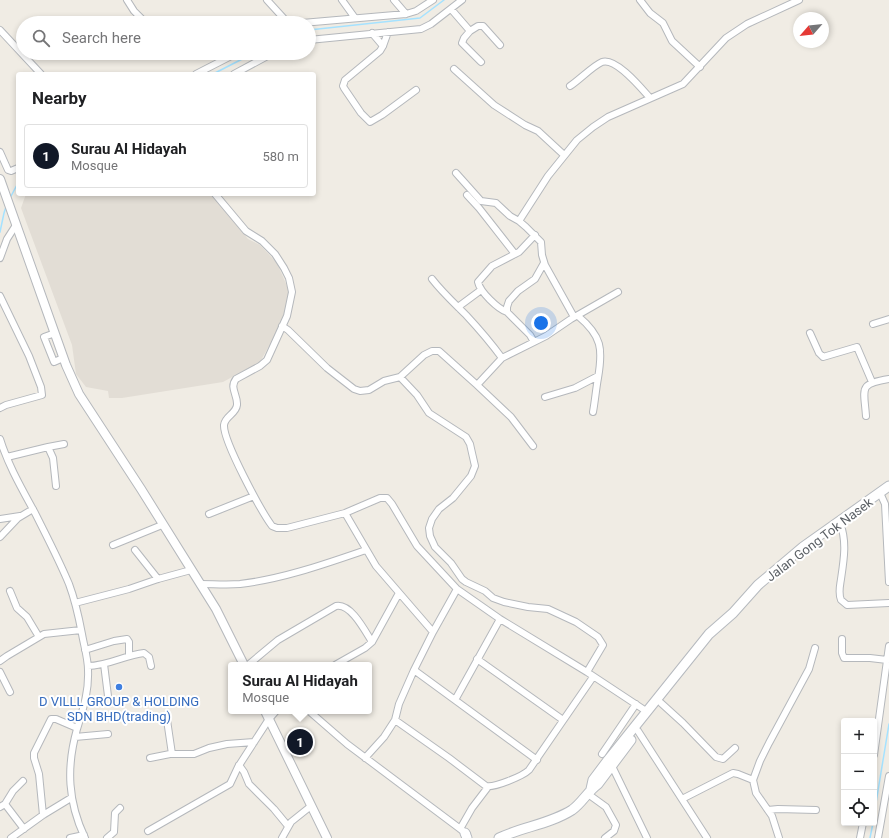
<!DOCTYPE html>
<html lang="en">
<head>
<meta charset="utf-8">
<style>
	body { margin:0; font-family:Roboto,sans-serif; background:#f2f2f2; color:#202124 }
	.controls { position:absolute; right:12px; bottom:12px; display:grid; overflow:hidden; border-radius:4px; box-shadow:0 2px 6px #0003 }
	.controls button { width:36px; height:36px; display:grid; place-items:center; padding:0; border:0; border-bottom:1px solid #e0e0e0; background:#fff; color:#202124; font:20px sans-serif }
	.compass { position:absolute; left:793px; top:12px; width:36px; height:36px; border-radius:50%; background:#fff; box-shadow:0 2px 6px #0003; rotate:242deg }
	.you { position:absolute; left:541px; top:323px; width:14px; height:14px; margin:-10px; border:3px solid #fff; border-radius:50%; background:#1a73e8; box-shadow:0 0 0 6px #1a73e833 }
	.badge { display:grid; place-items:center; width:26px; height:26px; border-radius:50%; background:#111827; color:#fff; font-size:13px; font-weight:700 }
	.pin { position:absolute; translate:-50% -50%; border:2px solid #fff; box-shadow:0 1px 4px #0006 }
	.popup { position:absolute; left:228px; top:662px; width:144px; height:52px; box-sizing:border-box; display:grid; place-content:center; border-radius:4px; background:#fff; filter:drop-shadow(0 1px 3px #0005); font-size:13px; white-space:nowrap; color:#757577 }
	.popup b { font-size:15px; color:#202124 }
	.popup::after { content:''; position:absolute; left:50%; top:100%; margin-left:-8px; border:8px solid transparent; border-top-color:#fff }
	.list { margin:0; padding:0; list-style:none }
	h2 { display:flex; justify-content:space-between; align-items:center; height:52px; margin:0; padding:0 16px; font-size:17px }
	h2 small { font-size:13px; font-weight:400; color:#757577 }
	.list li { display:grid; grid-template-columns:26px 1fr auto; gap:12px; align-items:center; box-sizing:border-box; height:64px; margin:0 8px 8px; padding:0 8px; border:1px solid #e0e0e0; border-radius:4px }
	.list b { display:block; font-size:15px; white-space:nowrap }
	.list p { margin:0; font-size:13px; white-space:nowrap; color:#757577 }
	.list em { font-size:13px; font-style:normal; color:#757577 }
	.icon { flex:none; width:22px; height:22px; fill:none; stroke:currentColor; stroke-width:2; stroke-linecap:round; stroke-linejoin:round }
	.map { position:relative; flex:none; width:889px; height:838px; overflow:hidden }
	.search { position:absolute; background:#fff; box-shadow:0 2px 6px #0003; left:16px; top:16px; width:300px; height:44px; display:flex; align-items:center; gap:10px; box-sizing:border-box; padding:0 14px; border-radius:22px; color:#757577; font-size:15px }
	.panel { position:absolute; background:#fff; box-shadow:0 2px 6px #0003; left:16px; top:72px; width:300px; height:124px; border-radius:4px }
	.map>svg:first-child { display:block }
	.education { fill:#e2ddd5 }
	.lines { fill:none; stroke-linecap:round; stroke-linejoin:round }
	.stream { stroke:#a5e2ff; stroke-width:1.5 }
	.minor-casing { stroke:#b5b8bc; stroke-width:8 }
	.tertiary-casing { stroke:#b5b8bc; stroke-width:10 }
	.secondary-casing { stroke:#b6babf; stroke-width:11 }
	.minor { stroke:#fff; stroke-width:6 }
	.tertiary { stroke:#fff; stroke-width:8 }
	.secondary { stroke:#fff; stroke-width:9 }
	.shop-dot { fill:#3f7fe0; stroke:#fff; stroke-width:1.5 }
	.labels { text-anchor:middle; stroke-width:4; stroke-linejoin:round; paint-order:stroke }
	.street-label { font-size:13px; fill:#5c6166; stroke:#fff }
	.shop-label { font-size:13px; fill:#366cbe; stroke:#fff }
</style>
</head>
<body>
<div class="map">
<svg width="889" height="838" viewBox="0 0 889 838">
	<rect width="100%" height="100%" fill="#f0ece4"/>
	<path class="education" d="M 26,194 L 211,194 L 248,239 L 260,245 L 277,263 L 290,293 L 285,317 L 260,362 L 223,382 L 122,398 L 109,398 L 108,391 L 86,387 L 76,374 L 72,345 L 21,208 Z"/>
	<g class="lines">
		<path class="stream" d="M 309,30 L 420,18 L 444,0
			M 213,74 L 254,53
			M 10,198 L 18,183
			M 0,232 L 4,213 L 6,207
			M 874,815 L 889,724
			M 870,838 L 873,823"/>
		<g class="minor-casing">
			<path id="minor" d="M 127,0 L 134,11 L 146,23
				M 267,0 L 288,23
				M 342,0 L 355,18
				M 394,0 L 406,14
				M 640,0 L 650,13 L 663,23 L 672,41 L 700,67
				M 451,9 L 470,31 L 478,26 L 483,26 L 500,45
				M 302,23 L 406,14 L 416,11 L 433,0
				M 0,30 L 41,74
				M 470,31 L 464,38 L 462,43 L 481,62
				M 388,32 L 383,46 L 380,51 L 345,80 L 343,86 L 344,88 L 361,113 L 370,122 L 382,115 L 416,90
				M 372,33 L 383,46
				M 309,40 L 421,29 L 431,24 L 462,0
				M 454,69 L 494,105 L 525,125 L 538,131 L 564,155
				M 196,74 L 237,53
				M 234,74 L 273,53
				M 570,86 C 578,81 594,65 602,62 C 616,57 642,89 650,98
				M 0,152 L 8,170 L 11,171 L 18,168
				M 456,173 L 481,201 L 496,203 L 510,216 L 519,221
				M 215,194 L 246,231 L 262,241 L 275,254 L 284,268 L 289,278 L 292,292 L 287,316 L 267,360 L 260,366 L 236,379 C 229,388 238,395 237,405 C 236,414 225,416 224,425 C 223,441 261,511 272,526 L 277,528 L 287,528 L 345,513 L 380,498 L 387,498 L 392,504 L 417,546 L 457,589 L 500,619 L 587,672 L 646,711
				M 467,195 L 479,208 L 515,254
				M 0,258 L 7,239 L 16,225
				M 432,279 C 442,292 454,303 466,315 C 479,329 491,343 502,358
				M 0,296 L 29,356 L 41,387 L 42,395 L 6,405 L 0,408
				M 458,307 L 481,290
				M 507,312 C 498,309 480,292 478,282 L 492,266 L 519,252 L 535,235
				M 578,316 C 602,336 603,349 598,378 C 596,389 595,401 593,412
				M 574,317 L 545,265 L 542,255 L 541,242 L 526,227 L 519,221 L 548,176 L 577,140 L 593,127 L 608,117 L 683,84 L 726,38 L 747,24 L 799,0
				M 873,324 L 889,319
				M 282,326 L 288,330 L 327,368 L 354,389 L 360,391 L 369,390 L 384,381 L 400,377 L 424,355 L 432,351 L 439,351 L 477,385 L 511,417 L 533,446
				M 55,333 L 44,337 L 54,362 L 63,358
				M 810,333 L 819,353 L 823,357 L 857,347 L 872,382
				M 534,342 L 530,335 L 507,312 L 507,307 L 509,301 L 518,291 L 535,279 L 544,263
				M 400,377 L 417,395 L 429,413 L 466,437 L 470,444 L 472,453 L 475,466 L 471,476 L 453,498 L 439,509 L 432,519 L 429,528 L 430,536 L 435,547 L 451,563 L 462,579 L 466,582 L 485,591 L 493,598 L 504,602 L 528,607 L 548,609 L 576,622 L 598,637 L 603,645 L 587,672
				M 477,385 L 502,358 L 546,336 L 571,319 L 618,292
				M 545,397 L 575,388 L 598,376
				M 866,416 C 864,388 858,384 889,379
				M 0,439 C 8,465 22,489 35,513 C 47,537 59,560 69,584 C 75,600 79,618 82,634 C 84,646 88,658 88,670 C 89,692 83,709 77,729 C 66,768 68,802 85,838
				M 48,447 L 64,444
				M 7,457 L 48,447 L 53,458 L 56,486
				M 880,493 L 885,504 L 889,582
				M 345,513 L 376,566 L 433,632
				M 209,514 L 254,496
				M 0,519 L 20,516
				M 840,523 C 847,541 844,559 841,579 C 840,586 838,593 841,600 L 847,605 L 889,603
				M 0,537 L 18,518 L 33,509
				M 113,545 L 162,525
				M 135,550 L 158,579
				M 200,584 C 213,584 227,585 240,584 C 283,579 325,564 366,550
				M 10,591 L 17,608 L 27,617 L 39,637
				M 75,603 L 129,589 L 158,579 L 191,570
				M 842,639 L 842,653 L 844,658 L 870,658 L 887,660
				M 85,650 L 114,641 L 127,639 L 129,642 L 129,656
				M 477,659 L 563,720
				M 0,661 L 7,656 L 44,634 L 81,630
				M 104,664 L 108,696
				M 248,665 L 278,640 L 336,606 C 351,603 365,631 372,642
				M 335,665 L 365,648 L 372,642 L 399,593
				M 88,666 C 108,666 125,655 144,653 L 149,657 L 151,666
				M 414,670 L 537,760
				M 0,672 L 10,692
				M 455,700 L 500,619
				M 661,703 L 683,723 L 716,757 L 723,759 L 735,748
				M 309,711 L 347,744 L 467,834
				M 167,720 L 172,754
				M 395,720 L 449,758 L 486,786 C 494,788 523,776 529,770 L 593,677
				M 638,731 L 707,838
				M 75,737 L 108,734
				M 602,754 L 636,704
				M 874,755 L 889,646
				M 150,758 L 170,754 L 194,754 L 209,748 L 227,744 L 254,742
				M 365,758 L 384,737 L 395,720 L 399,704 L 414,670 L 433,632 L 457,589
				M 611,764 L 647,838
				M 239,765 L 244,772 L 249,784 L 274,809 L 288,826
				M 588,794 L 606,807 L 616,825 L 614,831 L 605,838
				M 682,799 L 733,773 L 738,774 L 753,780
				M 5,804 L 13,791 L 23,781
				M 0,807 L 5,804 L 24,829
				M 768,810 L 778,809 L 816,810
				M 43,815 L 39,774 L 34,758 L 34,753 L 51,719 L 56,719 L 77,728
				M 460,829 L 472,808 L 488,787
				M 148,831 L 230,784 L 238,767 L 269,719 L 276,711
				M 11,838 L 43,815 L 71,798
				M 70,838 L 84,835
				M 107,838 L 114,832 L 115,813 L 120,808
				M 282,838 L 291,822 L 311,806
				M 779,838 L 772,816 L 756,793 L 753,780 L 760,761 L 769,743 L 809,669 L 815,648
				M 860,838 L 863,823
				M 878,838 L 889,776"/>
		</g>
		<g class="tertiary-casing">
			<path id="tertiary" d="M 0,179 L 66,365 L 79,394 L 141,489 L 216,609 L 244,665
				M 265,711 L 327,838"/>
		</g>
		<g class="secondary-casing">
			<path id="secondary" d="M 591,789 L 593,780 L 608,760 L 709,634 L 733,613 L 758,585 L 803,547 L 889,486
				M 465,833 L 467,838
				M 499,838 C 522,827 550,824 572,810 C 582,803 588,791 598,784 L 631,740"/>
		</g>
		<use href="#minor" class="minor"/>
		<use href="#tertiary" class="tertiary"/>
		<use href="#secondary" class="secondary"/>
	</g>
	<circle class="shop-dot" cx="119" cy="687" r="4"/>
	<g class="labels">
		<g class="street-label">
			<text transform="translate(819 539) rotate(-37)" y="5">Jalan Gong Tok Nasek</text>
		</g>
		<g class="shop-label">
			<text x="119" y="706">D VILLL GROUP &amp; HOLDING<tspan x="119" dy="15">SDN BHD(trading)</tspan></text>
		</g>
	</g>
</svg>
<div class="controls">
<button>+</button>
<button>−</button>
<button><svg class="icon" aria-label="locate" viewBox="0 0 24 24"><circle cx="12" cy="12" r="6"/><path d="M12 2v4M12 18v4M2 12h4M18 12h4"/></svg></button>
</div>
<svg class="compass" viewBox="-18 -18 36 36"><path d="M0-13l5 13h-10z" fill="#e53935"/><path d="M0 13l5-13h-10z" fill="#757577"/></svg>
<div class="you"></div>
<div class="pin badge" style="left:300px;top:742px">1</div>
<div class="popup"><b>Surau Al Hidayah</b>Mosque</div>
<div class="search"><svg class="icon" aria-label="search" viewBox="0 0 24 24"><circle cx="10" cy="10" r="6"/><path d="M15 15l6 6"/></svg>Search here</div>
<section class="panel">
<h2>Nearby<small></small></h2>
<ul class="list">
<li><span class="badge">1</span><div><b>Surau Al Hidayah</b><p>Mosque</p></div><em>580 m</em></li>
</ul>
</section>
</div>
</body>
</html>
